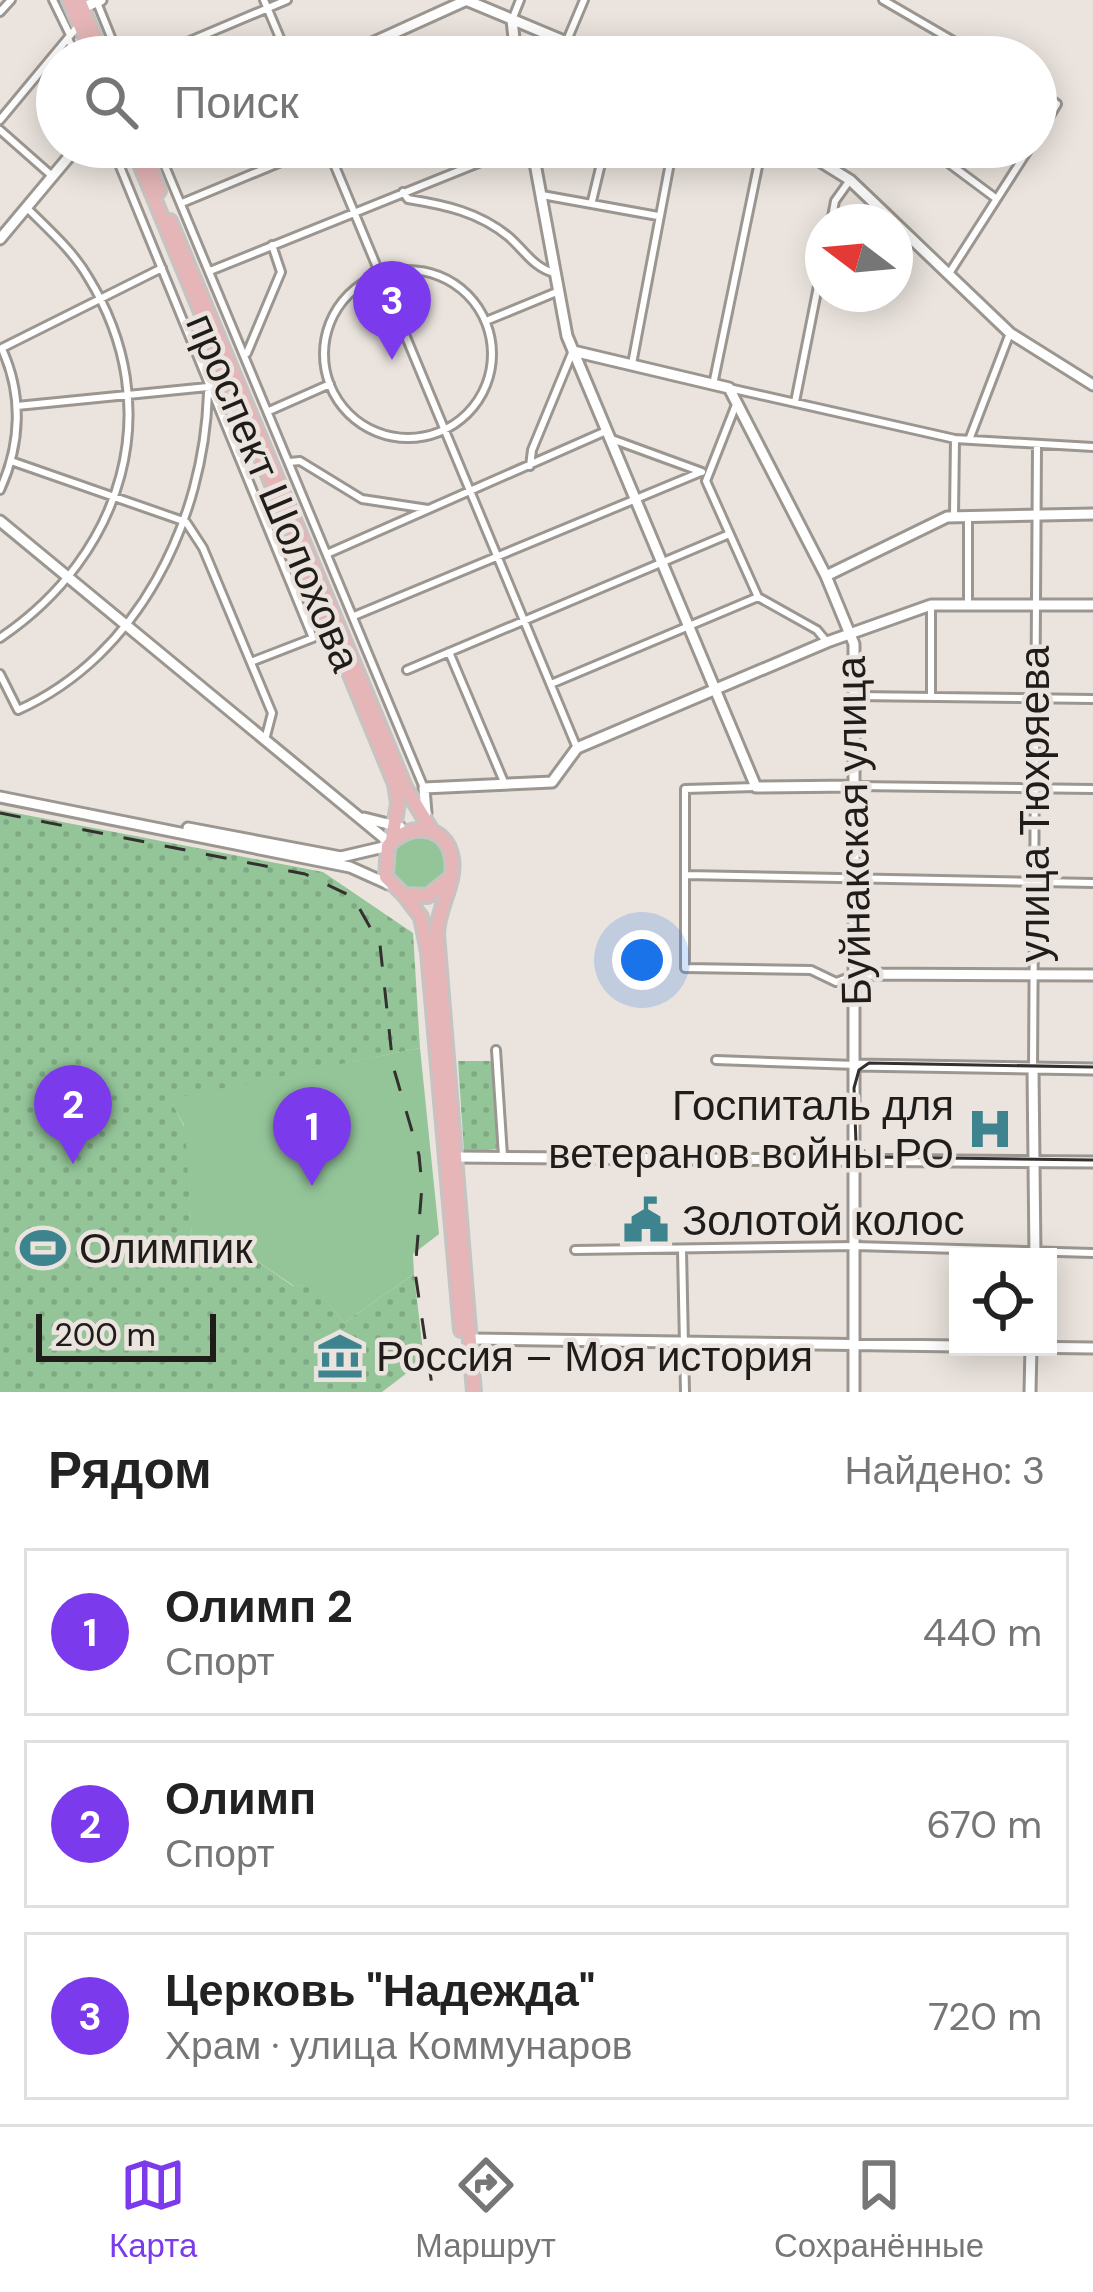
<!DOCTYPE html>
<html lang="ru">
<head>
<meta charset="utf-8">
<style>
	body { margin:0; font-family:"DM Sans",sans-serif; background:#f6f6f6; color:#222 }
	.controls { position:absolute; right:36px; bottom:36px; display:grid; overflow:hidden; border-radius:0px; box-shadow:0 6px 30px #0003 }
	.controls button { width:108px; height:108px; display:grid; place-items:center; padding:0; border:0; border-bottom:3px solid #e0e0e0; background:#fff; color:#222; font:60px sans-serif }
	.compass { position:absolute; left:805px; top:204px; width:108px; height:108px; border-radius:50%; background:#fff; box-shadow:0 6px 30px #0003; rotate:286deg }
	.scale { position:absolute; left:36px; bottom:30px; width:180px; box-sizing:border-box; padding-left:12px; border:6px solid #1f1c1a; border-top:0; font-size:33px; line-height:42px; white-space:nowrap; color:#1f1c1a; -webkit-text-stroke:9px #ebe4de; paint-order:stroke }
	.you { position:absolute; left:642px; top:960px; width:42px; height:42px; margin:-30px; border:9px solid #fff; border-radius:50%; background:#1a73e8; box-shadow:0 0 0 18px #1a73e833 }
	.badge { display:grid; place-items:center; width:78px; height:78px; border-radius:50%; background:#7c3aed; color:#fff; font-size:39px; font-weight:700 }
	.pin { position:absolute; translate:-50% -99px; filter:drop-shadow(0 3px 6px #0008) }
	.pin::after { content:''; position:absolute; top:63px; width:42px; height:36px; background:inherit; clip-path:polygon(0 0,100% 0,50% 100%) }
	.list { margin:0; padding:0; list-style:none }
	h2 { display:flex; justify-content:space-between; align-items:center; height:156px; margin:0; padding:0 48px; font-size:51px }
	h2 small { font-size:39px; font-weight:400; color:#767676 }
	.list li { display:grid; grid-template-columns:78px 1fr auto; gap:36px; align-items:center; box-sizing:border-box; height:168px; margin:0 24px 24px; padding:0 24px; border:3px solid #e0e0e0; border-radius:0px }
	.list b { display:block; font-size:45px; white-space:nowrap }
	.list p { margin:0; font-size:39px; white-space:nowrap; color:#767676 }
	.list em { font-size:39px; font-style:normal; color:#767676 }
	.icon { flex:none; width:66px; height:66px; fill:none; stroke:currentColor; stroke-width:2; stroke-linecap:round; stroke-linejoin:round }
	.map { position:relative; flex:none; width:1093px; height:1392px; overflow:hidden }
	.search { position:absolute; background:#fff; box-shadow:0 6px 30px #0003; left:36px; right:36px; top:36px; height:132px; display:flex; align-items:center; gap:30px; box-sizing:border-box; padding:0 42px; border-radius:66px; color:#767676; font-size:45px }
	.sheet { height:732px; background:#fff }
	nav { display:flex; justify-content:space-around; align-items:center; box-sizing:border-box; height:168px; border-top:3px solid #e0e0e0; background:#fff; font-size:33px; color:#767676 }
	nav a { display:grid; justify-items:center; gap:6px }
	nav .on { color:#7c3aed }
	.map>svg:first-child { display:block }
	.grass { fill:#94c599 }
	.park { fill:url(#park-dots) }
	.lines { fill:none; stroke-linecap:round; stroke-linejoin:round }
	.street-casing { stroke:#9c9690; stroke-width:12 }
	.secondary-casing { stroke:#9c9690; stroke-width:15 }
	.primary-casing { stroke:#c5c4c3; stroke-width:18 }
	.street { stroke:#fff; stroke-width:6 }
	.secondary { stroke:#fff; stroke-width:9 }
	.primary { stroke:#e5b5b7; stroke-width:12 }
	.tram { stroke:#34302e; stroke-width:3 }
	.rail { stroke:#34302e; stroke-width:3; stroke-dasharray:21 21; stroke-linecap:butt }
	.labels { text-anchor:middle; stroke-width:9; stroke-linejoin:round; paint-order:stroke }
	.street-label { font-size:42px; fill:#1f1c1a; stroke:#ebe4de }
	.poi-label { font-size:42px; fill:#1f1c1a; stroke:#ebe4de; text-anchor:start }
</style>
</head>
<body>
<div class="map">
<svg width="1093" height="1392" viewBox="0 0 1093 1392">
	<defs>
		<pattern id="park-dots" width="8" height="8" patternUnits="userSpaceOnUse" patternTransform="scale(3)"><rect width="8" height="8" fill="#94c599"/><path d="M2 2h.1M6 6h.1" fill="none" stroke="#7fa983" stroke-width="1.8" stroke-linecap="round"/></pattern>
	</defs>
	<rect width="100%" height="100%" fill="#ebe4de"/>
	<path class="grass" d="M390 863a28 28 0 1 1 56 0a28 28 0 1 1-56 0Z
		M 420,1048 L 439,1234 L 413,1254 L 414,1274 L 344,1323 L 313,1285 L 294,1286 L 254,1259 L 194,1268 L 184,1125 L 169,1098 Z"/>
	<path class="park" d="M 0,810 L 323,872 L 413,933 L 420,1048 L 170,1099 L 185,1128 L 194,1268 L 254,1259 L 293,1286 L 313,1284 L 344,1323 L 414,1274 L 424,1360 L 382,1392 L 0,1392 Z
		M 458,1061 L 493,1061 L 498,1149 L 464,1152 Z"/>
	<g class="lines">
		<g class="street-casing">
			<path id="street" d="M 53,0 L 70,35
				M 96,0 L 119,57
				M 264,0 L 288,57
				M 883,0 L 981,57
				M 0,12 L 11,0
				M 512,20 L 520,0
				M 68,38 L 76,57
				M 152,57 L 287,0
				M 560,57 L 584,0
				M 1036,89 L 1057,104 L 1036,139
				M 0,120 L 78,26
				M 0,130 L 51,175
				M 112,147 L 313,638 L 251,662
				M 157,147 L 424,788
				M 327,147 L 577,748
				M 927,147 L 994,197
				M 403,192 L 408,199 C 445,205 479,212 509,237 C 525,251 533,267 554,273
				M 542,195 L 658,216
				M 592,201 L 605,147
				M 182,203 L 317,147
				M 831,222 L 835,201 L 850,180
				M324 354a84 84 0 1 1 168 0a84 84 0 1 1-168 0Z
				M 210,271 L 518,147
				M 950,272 L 1030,147
				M 486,321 L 559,291
				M 2,348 L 162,268
				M 247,353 L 281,272 L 272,245
				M 632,364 L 673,147
				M 714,380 L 762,147
				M 729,388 L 955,439 L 1093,447
				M 737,402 L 706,481 L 758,597 L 817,630 L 827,642
				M 795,402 L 823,261
				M 17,406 L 228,385
				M 269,411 L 330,384
				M 609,438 L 702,472
				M 969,440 L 1010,333
				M 11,461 L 186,522 L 203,548 L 272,713 L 265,740
				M 289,462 L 300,461 L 362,499 L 428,509
				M 530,466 L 532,450 L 572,353
				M 0,490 C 21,444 23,395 2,349
				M 954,516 L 955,439
				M 968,516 L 968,603
				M 329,553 L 606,431
				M 931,605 L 931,697
				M 354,616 L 701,472
				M 0,638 C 123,555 169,408 88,277 C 73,251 49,230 27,208
				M 449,652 L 504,782
				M 407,670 L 727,535
				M 0,674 L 18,710 C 139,656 204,520 208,393
				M 551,684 L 758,597
				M 855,696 L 1093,699
				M 855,786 L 1093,789
				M 756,787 L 685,789 L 685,968 L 811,970 L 836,982 L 853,976
				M 685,875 L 1093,883
				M 496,1050 L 503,1156
				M 716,1060 L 856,1065
				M 1033,1069 L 1037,446
				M 575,1250 L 855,1246 L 1093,1253
				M 682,1250 L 685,1392"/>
		</g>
		<g class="secondary-casing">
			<path id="secondary" d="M 466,0 L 602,57
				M 82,8 L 101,0
				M 512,20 L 516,57
				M 341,57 L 467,0
				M 532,147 L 567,336 L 756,787 L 855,786
				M 797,147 L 850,180 L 894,222
				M 895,223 L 1010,333 L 1093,385
				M 0,239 L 77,147
				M 573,351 L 729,388 L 826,576 L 854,644 L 854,1392
				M 0,521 L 390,843
				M 826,576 L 947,517 L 1093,514
				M 0,797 L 350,867 L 388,884
				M 426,813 L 424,788 L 552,782 L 577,748 L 827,642 L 931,605 L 1093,605
				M 364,818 L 400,827
				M 188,828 L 341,857 L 388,846
				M 856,974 L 1093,975
				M 856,1065 L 1093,1069
				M 1033,1069 L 1035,1257
				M 455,1157 L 1093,1162
				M 470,1339 L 958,1346
				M 1009,1347 L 1093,1348
				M 1030,1392 L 1031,1347"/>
		</g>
		<g class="primary-casing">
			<path id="primary" d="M 69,0 L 94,57
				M 79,0 L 103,57
				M 133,147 L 395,784 L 398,803 L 392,840
				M 143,147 L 159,191
				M 170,221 L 405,787 L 432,831
				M 449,879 L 428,896 L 404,895 L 386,877 L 388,846 C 407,822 447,823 452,859 C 456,883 437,909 437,934 L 474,1392
				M 405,896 L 421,917 L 428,952 L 461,1330"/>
		</g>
		<use href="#street" class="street"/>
		<use href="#secondary" class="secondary"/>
		<use href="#primary" class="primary"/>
		<path class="tram" d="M 1093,1067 L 869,1063 L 859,1070 L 854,1088 L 856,1143 L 870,1157 L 1093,1160"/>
		<path class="rail" d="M 0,813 L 305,874 L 353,897 L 380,945 L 393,1066 L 419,1155 L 422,1186 L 415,1272 L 433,1392"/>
	</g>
	<defs>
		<g id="hospital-bare" transform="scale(3.6)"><path d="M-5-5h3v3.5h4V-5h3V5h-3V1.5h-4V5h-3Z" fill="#3e848f" stroke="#ebe4de" stroke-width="2.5" paint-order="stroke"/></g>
		<g id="civic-bare" transform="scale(3.6)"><path d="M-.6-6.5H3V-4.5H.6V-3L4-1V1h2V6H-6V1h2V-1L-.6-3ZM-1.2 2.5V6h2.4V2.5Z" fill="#3e848f" stroke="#ebe4de" stroke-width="2.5" paint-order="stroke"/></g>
		<g id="stadium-bare" transform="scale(3.6)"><path d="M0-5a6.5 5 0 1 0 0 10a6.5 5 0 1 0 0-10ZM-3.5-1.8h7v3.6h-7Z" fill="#3e848f" stroke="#ebe4de" stroke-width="2.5" paint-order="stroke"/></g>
		<g id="museum-bare" transform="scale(3.6)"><path d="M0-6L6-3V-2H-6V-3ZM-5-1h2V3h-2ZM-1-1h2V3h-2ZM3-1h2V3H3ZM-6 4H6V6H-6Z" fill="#3e848f" stroke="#ebe4de" stroke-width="2.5" paint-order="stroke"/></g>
	</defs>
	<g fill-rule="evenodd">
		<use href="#hospital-bare" x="990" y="1129"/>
		<use href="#civic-bare" x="646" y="1220"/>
		<use href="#stadium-bare" x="43" y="1248"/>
		<use href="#museum-bare" x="340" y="1356"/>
	</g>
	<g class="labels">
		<g class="street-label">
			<text transform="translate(274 492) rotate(67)" y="15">проспект Шолохова</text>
			<text transform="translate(1034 804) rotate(-90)" y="15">улица Тюхряева</text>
			<text transform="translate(853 831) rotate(-91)" y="15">Буйнакская улица</text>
		</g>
		<g class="poi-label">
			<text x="954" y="1120" text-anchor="end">Госпиталь для<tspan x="954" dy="48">ветеранов войны РО</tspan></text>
			<text x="682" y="1235">Золотой колос</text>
			<text x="79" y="1263">Олимпик</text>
			<text x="376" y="1371">Россия – Моя история</text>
		</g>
	</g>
</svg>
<div class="controls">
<button><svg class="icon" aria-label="locate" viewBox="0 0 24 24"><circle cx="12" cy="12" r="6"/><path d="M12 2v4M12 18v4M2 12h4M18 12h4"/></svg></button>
</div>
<svg class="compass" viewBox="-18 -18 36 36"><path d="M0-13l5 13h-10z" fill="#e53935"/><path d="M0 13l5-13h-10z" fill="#767676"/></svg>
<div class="scale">200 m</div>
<div class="you"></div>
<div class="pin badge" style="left:312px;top:1186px">1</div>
<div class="pin badge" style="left:73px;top:1164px">2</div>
<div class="pin badge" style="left:392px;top:360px">3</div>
<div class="search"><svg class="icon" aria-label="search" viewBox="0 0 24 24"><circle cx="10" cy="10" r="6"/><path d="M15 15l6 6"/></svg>Поиск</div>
</div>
<section class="sheet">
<h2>Рядом<small>Найдено: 3</small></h2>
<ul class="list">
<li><span class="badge">1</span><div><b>Олимп 2</b><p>Спорт</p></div><em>440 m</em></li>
<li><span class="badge">2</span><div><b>Олимп</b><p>Спорт</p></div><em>670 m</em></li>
<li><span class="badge">3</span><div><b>Церковь &quot;Надежда&quot;</b><p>Храм · улица Коммунаров</p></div><em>720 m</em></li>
</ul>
</section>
<nav>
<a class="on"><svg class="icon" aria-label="map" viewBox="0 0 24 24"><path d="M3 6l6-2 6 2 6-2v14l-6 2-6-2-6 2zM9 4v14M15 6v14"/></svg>Карта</a>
<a><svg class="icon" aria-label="directions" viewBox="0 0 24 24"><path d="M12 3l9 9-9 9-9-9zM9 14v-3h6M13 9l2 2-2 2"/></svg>Маршрут</a>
<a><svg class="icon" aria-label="saved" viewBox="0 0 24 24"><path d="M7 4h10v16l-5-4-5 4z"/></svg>Сохранённые</a>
</nav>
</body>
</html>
